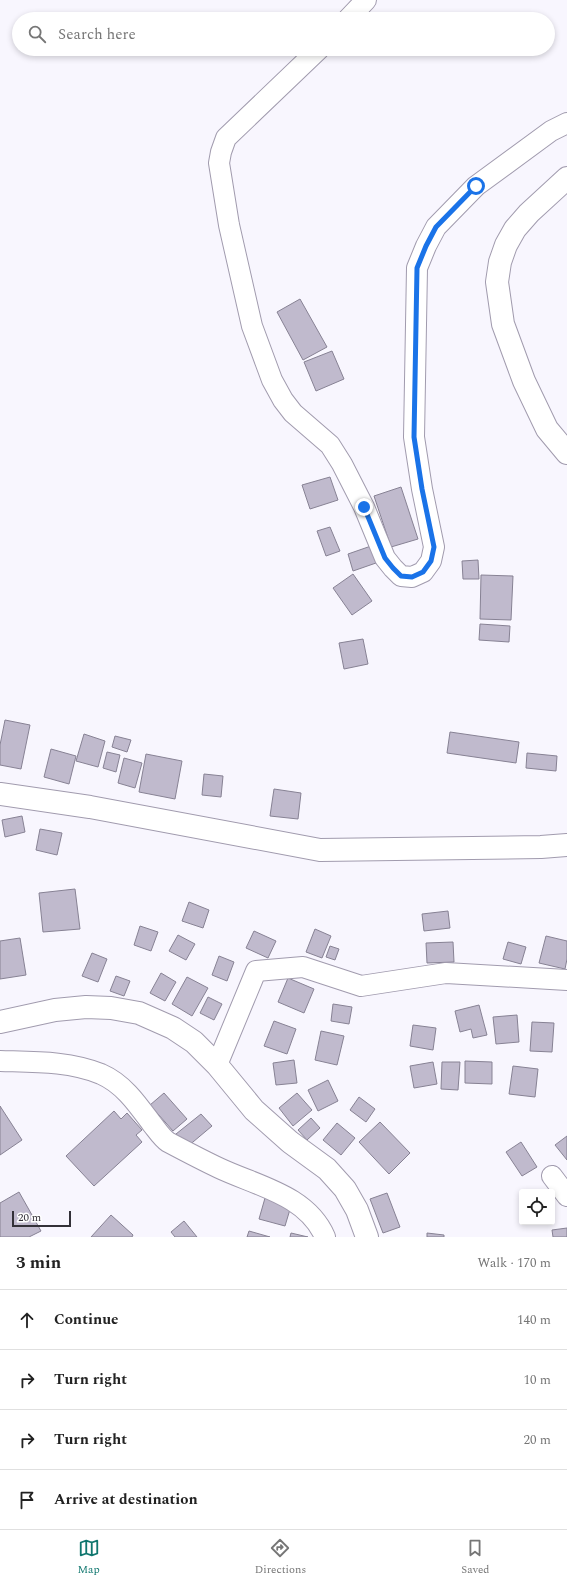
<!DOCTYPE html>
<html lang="en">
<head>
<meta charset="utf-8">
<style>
	body { margin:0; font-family:Spectral,serif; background:#f2f2f2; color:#222 }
	.controls { position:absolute; right:12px; bottom:12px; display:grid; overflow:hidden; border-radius:4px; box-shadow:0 2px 6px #0003 }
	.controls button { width:36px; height:36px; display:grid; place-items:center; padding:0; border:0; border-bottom:1px solid #e0e0e0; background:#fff; color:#222; font:20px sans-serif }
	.scale { position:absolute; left:12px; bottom:10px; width:59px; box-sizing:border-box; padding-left:4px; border:2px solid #333138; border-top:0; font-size:11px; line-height:14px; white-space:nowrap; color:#333138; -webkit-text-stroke:3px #fff; paint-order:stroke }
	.stop { position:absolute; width:12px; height:12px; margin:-9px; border:3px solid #1a73e8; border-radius:50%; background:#fff }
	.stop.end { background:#1a73e8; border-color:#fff; box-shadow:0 1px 4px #0008 }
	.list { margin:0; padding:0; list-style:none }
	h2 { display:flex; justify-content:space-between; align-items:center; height:52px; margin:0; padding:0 16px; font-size:17px }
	h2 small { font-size:13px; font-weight:400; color:#767676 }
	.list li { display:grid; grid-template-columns:26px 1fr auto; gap:12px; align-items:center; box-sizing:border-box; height:60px; padding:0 16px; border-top:1px solid #e0e0e0 }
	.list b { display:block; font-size:15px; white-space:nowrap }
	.list em { font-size:13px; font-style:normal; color:#767676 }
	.icon { flex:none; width:22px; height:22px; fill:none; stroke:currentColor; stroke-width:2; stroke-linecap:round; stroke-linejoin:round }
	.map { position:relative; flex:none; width:567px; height:1237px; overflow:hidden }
	.search { position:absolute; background:#fff; box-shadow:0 2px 6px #0003; left:12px; right:12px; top:12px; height:44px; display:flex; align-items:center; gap:10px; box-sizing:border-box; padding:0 14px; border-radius:22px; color:#767676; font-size:15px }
	.sheet { height:292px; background:#fff }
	nav { display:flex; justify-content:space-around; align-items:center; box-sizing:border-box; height:56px; border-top:1px solid #e0e0e0; background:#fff; font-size:11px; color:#767676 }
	nav a { display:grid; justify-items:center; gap:2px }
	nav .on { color:#0f766e }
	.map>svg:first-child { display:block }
	.building { fill:#c0bacd; stroke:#878294 }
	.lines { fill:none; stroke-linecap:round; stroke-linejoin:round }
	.minor-casing { stroke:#a19bae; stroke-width:22 }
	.major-casing { stroke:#a19bae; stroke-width:24 }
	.minor { stroke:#fff; stroke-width:20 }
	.major { stroke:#fff; stroke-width:22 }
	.route { stroke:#1a73e8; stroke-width:5 }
</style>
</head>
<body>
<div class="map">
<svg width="567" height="1237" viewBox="0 0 567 1237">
	<rect width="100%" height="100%" fill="#f8f6fe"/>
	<path class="building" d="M 300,299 L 327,347 L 303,360 L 277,312 Z
		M 332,351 L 344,379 L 316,391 L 304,362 Z
		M 330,477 L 338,500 L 310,509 L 302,485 Z
		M 401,487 L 418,539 L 391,547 L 374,496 Z
		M 330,527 L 340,551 L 326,556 L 317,531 Z
		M 371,546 L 376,563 L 353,571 L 348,554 Z
		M 478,560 L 479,579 L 463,579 L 462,561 Z
		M 353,574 L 372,601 L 352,615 L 333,588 Z
		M 481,575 L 513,576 L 511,620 L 480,619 Z
		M 480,624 L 510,626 L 509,642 L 479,640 Z
		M 363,639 L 368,664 L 344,669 L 339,643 Z
		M 5,720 L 30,725 L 21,769 L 0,765 L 0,745 Z
		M 450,732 L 519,742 L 516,763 L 447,753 Z
		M 84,734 L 105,741 L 98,767 L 76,761 Z
		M 115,736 L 131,740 L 127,752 L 112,747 Z
		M 51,749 L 76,756 L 69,784 L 44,777 Z
		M 107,752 L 120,755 L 116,772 L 103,768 Z
		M 527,753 L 557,756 L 556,771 L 526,768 Z
		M 146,754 L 182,761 L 175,799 L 139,792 Z
		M 124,758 L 142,763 L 135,788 L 118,783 Z
		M 204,774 L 223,776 L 221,797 L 202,795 Z
		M 274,789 L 301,793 L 298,819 L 270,816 Z
		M 22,816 L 25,832 L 5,837 L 2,820 Z
		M 40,829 L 62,833 L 57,855 L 36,850 Z
		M 75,889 L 80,929 L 43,932 L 39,893 Z
		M 189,902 L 209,910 L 203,928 L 182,921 Z
		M 448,911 L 450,928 L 424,931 L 422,914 Z
		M 140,926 L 158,932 L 151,951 L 134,945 Z
		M 315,929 L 331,936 L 322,958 L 306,952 Z
		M 254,931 L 276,941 L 268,958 L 246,948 Z
		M 178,935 L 195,944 L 186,960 L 169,951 Z
		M 546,936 L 567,941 L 567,959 L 565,969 L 539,963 Z
		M 20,938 L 26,975 L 0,979 L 0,941 Z
		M 453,942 L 454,962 L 427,963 L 426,943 Z
		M 508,942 L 526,947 L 521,964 L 503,959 Z
		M 330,946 L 339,949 L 335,960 L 326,957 Z
		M 92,953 L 107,959 L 98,982 L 82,976 Z
		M 219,956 L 234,962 L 227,981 L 212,975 Z
		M 161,973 L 176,982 L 165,1001 L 150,993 Z
		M 116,976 L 130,981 L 124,996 L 110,991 Z
		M 187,977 L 208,988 L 192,1016 L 172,1004 Z
		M 288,978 L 314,989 L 304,1013 L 278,1002 Z
		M 208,997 L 222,1004 L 214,1020 L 200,1013 Z
		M 333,1004 L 352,1007 L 349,1024 L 331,1021 Z
		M 479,1005 L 487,1035 L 473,1038 L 471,1029 L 460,1032 L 455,1011 Z
		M 517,1015 L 519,1042 L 496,1044 L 493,1017 Z
		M 274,1021 L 296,1029 L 287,1054 L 264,1046 Z
		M 532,1022 L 554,1023 L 552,1052 L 530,1051 Z
		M 413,1025 L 436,1028 L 433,1050 L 410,1046 Z
		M 321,1031 L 344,1036 L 337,1065 L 315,1060 Z
		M 294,1060 L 297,1083 L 276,1085 L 273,1063 Z
		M 465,1061 L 492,1062 L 492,1084 L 465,1083 Z
		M 433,1062 L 437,1084 L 414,1088 L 410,1066 Z
		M 442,1062 L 460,1062 L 458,1090 L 441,1089 Z
		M 513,1066 L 538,1069 L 535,1097 L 509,1094 Z
		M 328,1080 L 338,1101 L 318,1111 L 308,1090 Z
		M 164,1093 L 187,1119 L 173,1131 L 150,1105 Z
		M 297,1093 L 312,1110 L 293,1126 L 279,1108 Z
		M 359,1097 L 375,1109 L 366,1122 L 350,1110 Z
		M 0,1106 L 22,1140 L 0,1155 Z
		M 114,1111 L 121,1119 L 127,1113 L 142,1130 L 136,1135 L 142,1142 L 94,1186 L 66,1156 Z
		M 201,1114 L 212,1126 L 187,1147 L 176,1134 Z
		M 311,1118 L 320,1128 L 307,1140 L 298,1130 Z
		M 380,1122 L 410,1153 L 389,1174 L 359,1142 Z
		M 337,1123 L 355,1138 L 341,1155 L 323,1140 Z
		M 567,1136 L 567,1160 L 555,1145 Z
		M 521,1142 L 537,1167 L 522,1176 L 506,1152 Z
		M 19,1192 L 41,1231 L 29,1237 L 0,1237 L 0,1203 Z
		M 387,1193 L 400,1227 L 383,1233 L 370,1199 Z
		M 265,1198 L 291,1206 L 285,1226 L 259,1219 Z
		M 111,1215 L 133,1235 L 132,1237 L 91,1237 Z
		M 184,1221 L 197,1237 L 175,1237 L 171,1232 Z
		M 567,1228 L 567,1237 L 553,1237 L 552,1230 Z
		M 249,1231 L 270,1237 L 247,1237 Z
		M 291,1233 L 308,1237 L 290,1237 Z
		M 427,1233 L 444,1235 L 444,1237 L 427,1237 Z"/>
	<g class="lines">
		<g class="minor-casing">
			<path id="minor" d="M 348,19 L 366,0
				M 319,49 L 226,138 L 221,152 L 219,163 L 229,225 L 252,326 L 272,380 L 283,400 L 293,413 L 330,445 L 342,464 L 364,507 L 385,558 L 393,568 L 401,576 L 412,577 L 423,572 L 431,561 L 434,547 L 422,489 L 414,437 L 417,268 L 426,246 L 436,227 L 476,186 L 551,131 L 567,123
				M 0,1061 C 34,1062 69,1061 101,1074 C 124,1084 138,1105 152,1124 C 157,1130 162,1138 168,1142 C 185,1151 202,1160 219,1168 C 257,1186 307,1195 325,1237
				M 217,1065 L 256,971 L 303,967 L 361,986 L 446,973 L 567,980
				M 552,1176 L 567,1196"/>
		</g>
		<g class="major-casing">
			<path id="major" d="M 567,178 L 529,213 L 515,229 L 506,245 L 500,262 L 497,282 L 503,324 L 524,381 L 547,429 L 567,453
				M 0,794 L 90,807 L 320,850 L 541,847 L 567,845
				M 0,1022 L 55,1010 L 86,1007 L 111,1008 L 139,1013 L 173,1028 L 194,1042 L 217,1065 L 254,1110 L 290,1142 L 327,1169 L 345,1189 L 357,1210 L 367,1237"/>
		</g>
		<use href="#minor" class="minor"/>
		<use href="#major" class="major"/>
	</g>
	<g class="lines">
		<path class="route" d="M 364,507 L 385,558 L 393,568 L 401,576 L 412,577 L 423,572 L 431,561 L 434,547 L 422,489 L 414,437 L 417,268 L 426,246 L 436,227 L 476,186"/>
	</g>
</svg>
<div class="controls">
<button><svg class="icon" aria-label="locate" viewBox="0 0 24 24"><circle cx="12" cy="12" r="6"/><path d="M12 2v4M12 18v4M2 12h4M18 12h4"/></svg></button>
</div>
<div class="scale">20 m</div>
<div class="stop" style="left:476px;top:186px"></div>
<div class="stop end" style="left:364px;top:507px"></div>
<div class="search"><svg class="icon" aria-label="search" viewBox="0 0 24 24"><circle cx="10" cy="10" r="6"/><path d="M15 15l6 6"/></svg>Search here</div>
</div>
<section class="sheet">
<h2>3 min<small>Walk · 170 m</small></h2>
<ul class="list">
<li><svg class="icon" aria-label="ahead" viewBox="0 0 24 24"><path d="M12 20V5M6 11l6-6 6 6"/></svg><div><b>Continue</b></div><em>140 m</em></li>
<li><svg class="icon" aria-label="right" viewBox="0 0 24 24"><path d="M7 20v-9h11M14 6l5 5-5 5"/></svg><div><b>Turn right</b></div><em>10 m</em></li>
<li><svg class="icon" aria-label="right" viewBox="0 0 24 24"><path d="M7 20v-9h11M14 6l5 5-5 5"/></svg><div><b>Turn right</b></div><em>20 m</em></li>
<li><svg class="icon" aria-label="arrive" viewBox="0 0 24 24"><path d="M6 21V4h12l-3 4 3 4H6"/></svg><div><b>Arrive at destination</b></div></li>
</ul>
</section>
<nav>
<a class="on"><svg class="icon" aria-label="map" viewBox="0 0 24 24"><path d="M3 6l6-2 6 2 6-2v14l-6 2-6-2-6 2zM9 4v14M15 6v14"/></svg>Map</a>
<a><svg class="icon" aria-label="directions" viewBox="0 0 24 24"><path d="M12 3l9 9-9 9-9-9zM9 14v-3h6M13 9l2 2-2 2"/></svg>Directions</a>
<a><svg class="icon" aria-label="saved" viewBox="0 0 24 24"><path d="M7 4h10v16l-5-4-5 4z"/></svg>Saved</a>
</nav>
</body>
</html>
